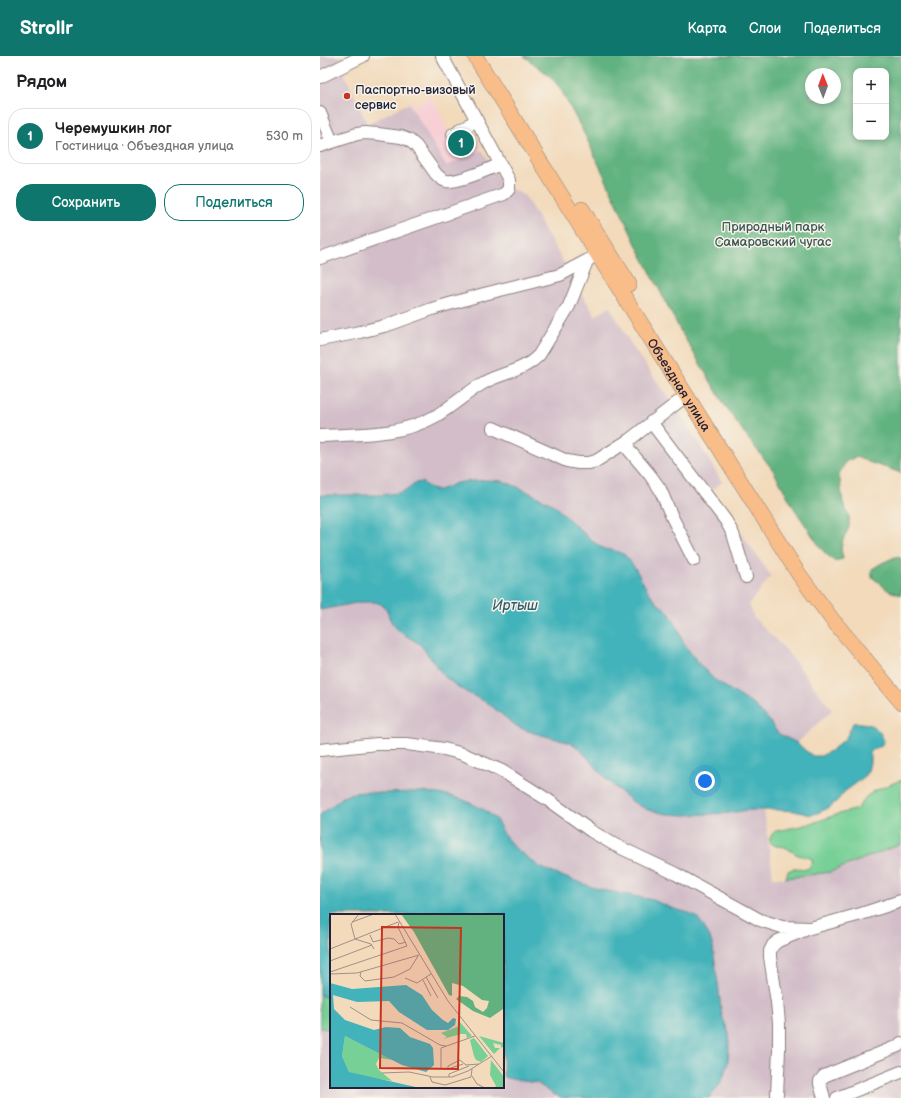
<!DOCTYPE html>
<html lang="ru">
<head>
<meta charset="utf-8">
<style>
	body { margin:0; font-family:"Balsamiq Sans",sans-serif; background:#f2f2f2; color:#202124 }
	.controls { position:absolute; right:12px; top:12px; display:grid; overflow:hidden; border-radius:8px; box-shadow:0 2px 6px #0003 }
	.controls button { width:36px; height:36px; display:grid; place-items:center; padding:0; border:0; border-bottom:1px solid #e0e0e0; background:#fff; color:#202124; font:20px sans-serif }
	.compass { position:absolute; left:485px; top:12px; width:36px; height:36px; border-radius:50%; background:#fff; box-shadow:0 2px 6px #0003; rotate:359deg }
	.you { position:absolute; left:385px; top:725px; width:14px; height:14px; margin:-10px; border:3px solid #fff; border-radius:50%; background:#1a73e8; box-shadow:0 0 0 6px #1a73e833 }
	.badge { display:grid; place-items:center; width:26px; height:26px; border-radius:50%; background:#0f766e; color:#fff; font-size:13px; font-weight:700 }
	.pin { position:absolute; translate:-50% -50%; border:2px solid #fff; box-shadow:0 1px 4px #0006 }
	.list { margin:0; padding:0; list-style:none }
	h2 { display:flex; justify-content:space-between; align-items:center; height:52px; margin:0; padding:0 16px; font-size:17px }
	h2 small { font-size:13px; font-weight:400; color:#757577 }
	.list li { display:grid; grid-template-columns:26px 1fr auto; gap:12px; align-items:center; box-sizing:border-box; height:56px; margin:0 8px 8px; padding:0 8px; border:1px solid #e0e0e0; border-radius:16px }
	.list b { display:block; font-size:15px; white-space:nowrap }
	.list p { margin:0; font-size:13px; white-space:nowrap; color:#757577 }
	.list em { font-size:13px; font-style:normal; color:#757577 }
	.actions { display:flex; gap:8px; padding:12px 16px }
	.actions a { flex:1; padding:9px 0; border:1px solid #0f766e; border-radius:16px; text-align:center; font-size:14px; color:#0f766e }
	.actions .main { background:#0f766e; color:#fff }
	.map { position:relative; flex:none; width:581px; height:1042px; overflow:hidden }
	header { display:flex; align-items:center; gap:24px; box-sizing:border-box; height:56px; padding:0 20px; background:#0f766e; color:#fff }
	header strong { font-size:19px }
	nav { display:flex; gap:22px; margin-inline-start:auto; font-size:14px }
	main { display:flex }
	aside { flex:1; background:#fff }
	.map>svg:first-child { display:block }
	.built { fill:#f7cfd4 }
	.industrial { fill:#d2bdc8 }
	.green { fill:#77d096; stroke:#4c7968 }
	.forest { fill:#61b27f; stroke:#426a5d; fill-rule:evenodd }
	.water { fill:#42b3ba; stroke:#326a7a }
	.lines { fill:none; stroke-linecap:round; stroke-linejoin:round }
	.minor-casing { stroke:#8a7e7b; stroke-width:14 }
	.major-casing { stroke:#8a7e7b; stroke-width:16 }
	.minor { stroke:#fff; stroke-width:12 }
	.major { stroke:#f8bd88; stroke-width:15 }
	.poi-dot { fill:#c8321e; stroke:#f7f3e8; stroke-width:1.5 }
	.labels { text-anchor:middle; stroke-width:3; stroke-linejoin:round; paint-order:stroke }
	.poi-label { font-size:13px; fill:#22223b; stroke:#f7f3e8; text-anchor:start }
	.park-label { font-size:13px; fill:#3c5656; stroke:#f7f3e8 }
	.street-label { font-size:13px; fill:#22223b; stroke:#f7f3e8 }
	.water-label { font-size:14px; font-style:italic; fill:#2f5c6e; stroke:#f7f3e8 }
	.inset-road { fill:none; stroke:#9f9088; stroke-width:1 }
	.view { fill:#c8321e; fill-opacity:0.15; stroke:#c8321e; stroke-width:2 }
	.inset-edge { fill:none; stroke:#22223b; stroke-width:2 }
</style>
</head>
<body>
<header>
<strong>Strollr</strong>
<nav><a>Карта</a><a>Слои</a><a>Поделиться</a></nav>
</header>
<main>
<aside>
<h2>Рядом<small></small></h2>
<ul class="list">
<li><span class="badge">1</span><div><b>Черемушкин лог</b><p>Гостиница · Объездная улица</p></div><em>530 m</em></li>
</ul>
<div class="actions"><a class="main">Сохранить</a><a>Поделиться</a></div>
</aside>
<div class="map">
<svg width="581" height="1042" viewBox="0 0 581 1042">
	<rect width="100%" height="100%" fill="#f7f3e8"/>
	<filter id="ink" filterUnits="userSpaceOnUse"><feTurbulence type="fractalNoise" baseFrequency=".025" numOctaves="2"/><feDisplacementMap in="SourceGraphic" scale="8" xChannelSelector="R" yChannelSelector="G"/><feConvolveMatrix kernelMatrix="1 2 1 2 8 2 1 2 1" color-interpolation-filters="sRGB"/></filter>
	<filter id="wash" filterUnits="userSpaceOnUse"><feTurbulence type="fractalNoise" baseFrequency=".012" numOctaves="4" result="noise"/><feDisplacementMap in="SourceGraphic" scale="16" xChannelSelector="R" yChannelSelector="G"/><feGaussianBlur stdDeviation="0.9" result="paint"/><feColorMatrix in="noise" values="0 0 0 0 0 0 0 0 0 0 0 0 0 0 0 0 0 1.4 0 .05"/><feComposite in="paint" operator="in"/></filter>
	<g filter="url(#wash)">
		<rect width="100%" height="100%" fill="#f2dabb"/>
		<path class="built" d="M 110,40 L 124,63 L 123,66 L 132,83 L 150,73 L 162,94 L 126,111 L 89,47 L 92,45 L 95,50 Z"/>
		<path class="industrial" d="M 0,0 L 23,0 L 23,1 L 18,4 L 47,68 L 89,47 L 126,110 L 162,94 L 184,129 L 205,140 L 275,260 L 290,251 L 313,292 L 354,349 L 378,386 L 402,426 L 391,435 L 451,520 L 429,548 L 434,562 L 466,594 L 512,654 L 477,687 L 459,678 L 454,672 L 449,664 L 435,650 L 395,624 L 379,608 L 364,588 L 355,567 L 348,555 L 337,547 L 326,532 L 315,512 L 305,499 L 293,494 L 284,493 L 272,485 L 243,458 L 234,449 L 183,425 L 166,424 L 151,425 L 137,427 L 126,432 L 116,435 L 96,427 L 87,434 L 78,437 L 0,440 Z
			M 41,546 L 55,546 L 61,548 L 67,554 L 72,567 L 80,576 L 100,588 L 124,620 L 134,628 L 146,636 L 168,647 L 186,662 L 198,671 L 251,687 L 260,693 L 288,725 L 366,759 L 409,757 L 428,754 L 444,754 L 453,821 L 466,822 L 510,816 L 581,788 L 581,1042 L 390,1042 L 400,1027 L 408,1006 L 409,991 L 409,977 L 403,963 L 401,954 L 399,935 L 393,892 L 368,857 L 351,852 L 333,844 L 278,833 L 238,819 L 220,811 L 196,793 L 187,783 L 181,771 L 127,739 L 101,736 L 61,737 L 45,736 L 33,737 L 23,741 L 0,759 L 0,554 Z
			M 0,972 L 11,973 L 11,1031 L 183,1031 L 183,1021 L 217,1027 L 243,1042 L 0,1042 Z"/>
		<path class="green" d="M 581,724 L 581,788 L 510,816 L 466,822 L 468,815 L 475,812 L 487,813 L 491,810 L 493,804 C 488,800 483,801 478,799 C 473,797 469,792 464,791 C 461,790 457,791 454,789 C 446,786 451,778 456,775 L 481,770 L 499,765 L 515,759 L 537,753 L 546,741 L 554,735 Z
			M 0,939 L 11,943 L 11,973 L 0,972 Z"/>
		<path class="forest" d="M 204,0 L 581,0 L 581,417 C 566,411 551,408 536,401 L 526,405 L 519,418 L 523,447 L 529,460 L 529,471 L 523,484 L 521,493 L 523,503 L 514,505 L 502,494 L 474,452 L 453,414 L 427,381 L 404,348 L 360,274 L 316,188 L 266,81 L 240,32 L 230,20 ZM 536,15 L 566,15 L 566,81 L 536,81 ZM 491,18 L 515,18 L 515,42 L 491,42 Z
			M 575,501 L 581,502 L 581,539 L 569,535 L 552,521 L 552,513 L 562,507 Z"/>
		<path class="water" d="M 166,424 L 183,425 L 200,432 L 234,449 L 243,458 L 272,485 L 284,493 L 293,494 L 305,499 L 315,512 L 326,532 L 337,547 L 348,555 L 355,567 L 364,588 L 379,608 L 395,624 L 435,650 L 449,664 L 454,672 L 459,678 L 477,687 L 486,695 L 493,700 L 501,700 L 512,694 L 526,682 L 533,667 C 548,666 559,670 564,685 L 560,691 L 557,691 L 550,696 L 550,706 L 548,715 L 542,723 L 524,736 L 517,745 L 510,751 L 500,756 L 491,759 L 474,755 L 457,754 L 428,754 L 409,757 L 366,759 L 347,758 L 328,754 L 313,746 L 288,725 L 260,693 L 251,687 L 211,676 L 198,671 L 186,662 L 168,647 L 146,636 L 134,628 L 124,620 L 100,588 L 80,576 L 72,567 L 67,554 L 61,548 L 55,546 L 41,546 L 0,554 L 0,440 L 3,439 L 59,439 L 78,437 L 87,434 L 96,427 L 102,426 C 106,429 110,434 115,434 C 122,435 130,429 137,427 C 146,425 156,425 166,424 Z
			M 45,736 L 61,737 L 101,736 L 127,739 L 144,744 L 163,753 L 175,762 L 187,783 L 196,793 L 220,811 L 238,819 L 278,833 L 333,844 L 351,852 L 369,857 L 377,861 L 382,868 L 390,881 L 393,892 L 399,935 L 401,954 L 403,963 L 409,977 L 409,991 L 408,1006 L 405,1017 L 400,1027 L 390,1042 L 243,1042 L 233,1038 L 217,1027 L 197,1024 L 183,1021 L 183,859 L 11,859 L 11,943 L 0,939 L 0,759 L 23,741 L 33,737 Z"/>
	</g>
	<g filter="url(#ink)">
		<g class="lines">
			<g class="minor-casing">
				<path id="minor" d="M 0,21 L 43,0
					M 0,57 L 12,86
					M 133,78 L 157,64
					M 0,90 L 37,78 L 45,77 L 58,78 L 81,81 L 89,84 L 96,90 L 116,118 C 119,121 122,124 126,125 C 137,127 170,113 180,108
					M 0,202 L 184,138 L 189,133 L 189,124 L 122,0
					M 0,284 L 40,276 L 68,269 L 112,253 L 164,238 L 240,219 L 270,203
					M 331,366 L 406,465 L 413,478 L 426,521
					M 173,372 L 247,405 L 258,407 L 269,407 L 276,405 L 309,384 L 366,340
					M 0,380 C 38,378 80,380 114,361 C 132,351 147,336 165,326 C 184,316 204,315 219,299 L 249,250 L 267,205
					M 309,384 L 308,389 L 309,394 L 330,419 L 340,433 L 352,461 L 374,504
					M 0,694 L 57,688 L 87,688 L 124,693 L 143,698 L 182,715 L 228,744 L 271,775 L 295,789 L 356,818 L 440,864 L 462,871 L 490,872
					M 457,1039 L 459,994 L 459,967 L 457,946 L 450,901 L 450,895 L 453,889 L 458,885 L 490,872 L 541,858 L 581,845
					M 504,1042 L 500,1028 L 500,1025 L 504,1020 L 578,990 L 581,987
					M 517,1042 L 581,1016"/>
			</g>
			<g class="major-casing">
				<g id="major">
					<path id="s1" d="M 155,0 L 278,199 L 478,517 L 511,562 L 581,646"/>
					<path d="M 262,153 L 309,228"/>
				</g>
			</g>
			<use href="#minor" class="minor"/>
			<use href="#major" class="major"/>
		</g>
	</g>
	<circle class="poi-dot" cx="27" cy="40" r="4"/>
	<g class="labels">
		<g class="poi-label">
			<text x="35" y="38">Паспортно-визовый<tspan x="35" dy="15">сервис</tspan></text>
		</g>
		<g class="park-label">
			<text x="453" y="175">Природный парк<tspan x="453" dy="15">Самаровский чугас</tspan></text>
		</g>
		<g class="street-label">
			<text dy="5" stroke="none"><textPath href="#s1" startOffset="387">Объездная улица</textPath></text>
		</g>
		<g class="water-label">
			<text x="195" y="554">Иртыш</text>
		</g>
	</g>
	<g transform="translate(10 858)">
		<rect width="174" height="174" fill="#f2dabb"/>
		<path d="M 129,107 L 142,122 L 137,124 L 136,120 L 131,120 L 113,125 L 117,123 L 111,119 L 129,112 ZM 15,122 L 63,146 L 49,144 L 46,150 L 49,156 L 62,167 L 27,162 L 19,158 L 12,142 ZM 149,122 L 174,129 L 174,132 L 171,134 L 171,131 L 163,129 L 165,134 L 170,134 L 164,140 ZM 144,124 L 158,142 L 151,148 L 146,146 L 144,142 L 140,126 ZM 161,146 L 174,163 L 174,174 L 164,174 L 166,172 L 160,161 Z" fill="#77d096"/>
		<path d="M 71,0 L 174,0 L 174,109 L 173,95 L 160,104 L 143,97 L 126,85 L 129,82 L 137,83 L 143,87 L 145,93 L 153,98 L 157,94 L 159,87 L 152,86 L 133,72 L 122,69 L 122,82 L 119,81 L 84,18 Z" fill="#61b27f"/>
		<path d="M 0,69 L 22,75 L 76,71 L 92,81 L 102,96 L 113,106 L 118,109 L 123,104 L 126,105 L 125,111 L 118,116 L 97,116 L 69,98 L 59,87 L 27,88 L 3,81 L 4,95 L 15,106 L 44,116 L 56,113 L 70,114 L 80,123 L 100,130 L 103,134 L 104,151 L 96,158 L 72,151 L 15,122 L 12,142 L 19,158 L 90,174 L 0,174 Z" fill="#42b3ba"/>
		<path class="inset-road" d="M 29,0 L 21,10 L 25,25 L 41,30 L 44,35M 65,0 L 118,87 L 174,158M 22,8 L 44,0M 40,21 L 43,28 L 58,24 L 64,25 L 69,30 L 76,28M 0,35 L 68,8M 0,47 L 42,31M 0,58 L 77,32 L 68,13 L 69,8M 31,58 L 30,62 L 35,67 L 64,63 L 80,55 L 88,42M 0,60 L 27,59 L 89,41M 96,63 L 108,84M 75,64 L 87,69 L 101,60M 93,66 L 101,82M 20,93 L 41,106 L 72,109 L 110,131 L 116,132M 133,150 L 118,155 L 118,152 L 130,146 L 136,151 L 149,150M 111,154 L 111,134 L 145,122M 52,159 L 79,158 L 103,163 L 122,163 L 138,157 L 162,142M 142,162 L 147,170 L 155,174M 100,163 L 102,168 L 115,171 L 141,163 L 142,155M 119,163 L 119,160 L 139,152"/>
		<path class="view" d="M 52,13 L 131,14 L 128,155 L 50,154 Z"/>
		<rect width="174" height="174" class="inset-edge"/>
	</g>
</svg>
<div class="controls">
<button>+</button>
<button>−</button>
</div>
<svg class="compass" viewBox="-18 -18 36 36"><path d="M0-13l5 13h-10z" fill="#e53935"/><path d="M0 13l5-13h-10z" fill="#757577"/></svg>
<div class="you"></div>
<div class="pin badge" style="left:141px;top:87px">1</div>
</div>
</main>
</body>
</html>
